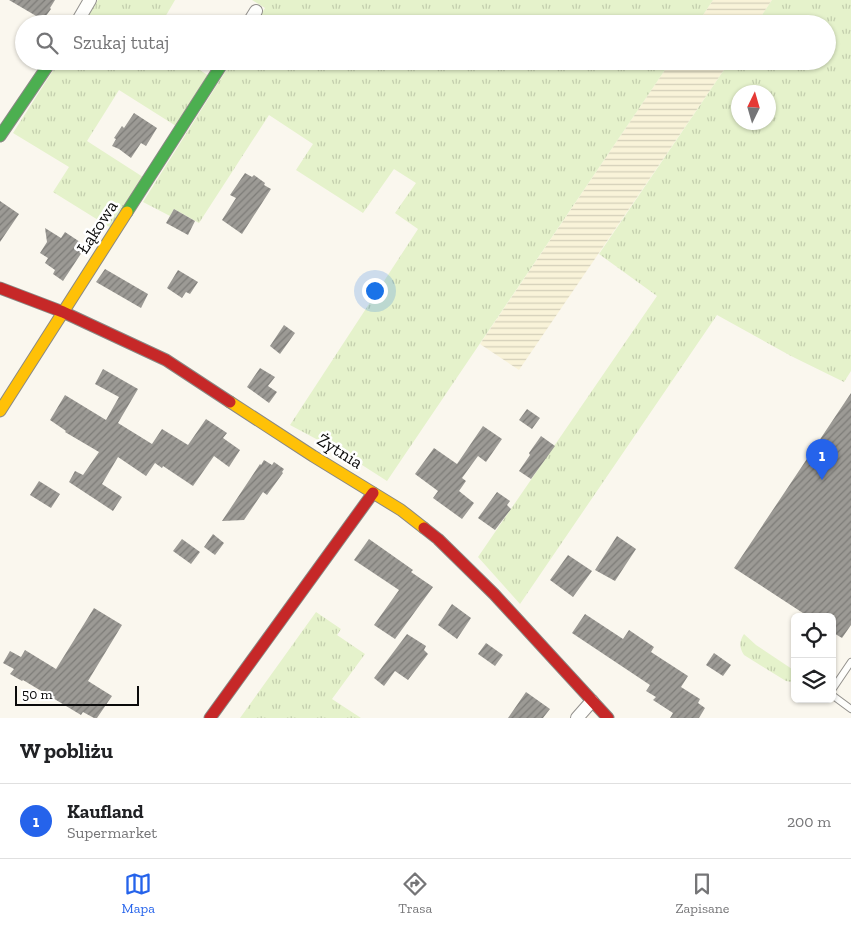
<!DOCTYPE html>
<html lang="pl">
<head>
<meta charset="utf-8">
<style>
	body { margin:0; font-family:"Zilla Slab",serif; background:#f6f6f6; color:#202124 }
	.controls { position:absolute; right:15px; bottom:15px; display:grid; overflow:hidden; border-radius:8px; box-shadow:0 1px 4px #0004 }
	.controls button { width:45px; height:45px; display:grid; place-items:center; padding:0; border:0; border-bottom:1px solid #e0e0e0; background:#fff; color:#202124; font:25px sans-serif }
	.compass { position:absolute; left:731px; top:85px; width:45px; height:45px; border-radius:50%; background:#fff; box-shadow:0 1px 4px #0004; rotate:5deg }
	.scale { position:absolute; left:15px; bottom:12px; width:124px; box-sizing:border-box; padding-left:5px; border:2px solid #0b0b0b; border-top:0; font-size:14px; line-height:18px; white-space:nowrap; color:#0b0b0b; -webkit-text-stroke:4px #fff; paint-order:stroke }
	.you { position:absolute; left:374px; top:290px; width:18px; height:18px; margin:-12px; border:4px solid #fff; border-radius:50%; background:#1a73e8; box-shadow:0 0 0 8px #1a73e833 }
	.badge { display:grid; place-items:center; width:32px; height:32px; border-radius:50%; background:#2563eb; color:#fff; font-size:16px; font-weight:700 }
	.pin { position:absolute; translate:-50% -41px; filter:drop-shadow(0 1px 2px #0008) }
	.pin::after { content:''; position:absolute; top:26px; width:18px; height:15px; background:inherit; clip-path:polygon(0 0,100% 0,50% 100%) }
	.list { margin:0; padding:0; list-style:none }
	h2 { display:flex; justify-content:space-between; align-items:center; height:65px; margin:0; padding:0 20px; font-size:21px }
	h2 small { font-size:16px; font-weight:400; color:#757577 }
	.list li { display:grid; grid-template-columns:32px 1fr auto; gap:15px; align-items:center; box-sizing:border-box; height:75px; padding:0 20px; border-top:1px solid #e0e0e0 }
	.list b { display:block; font-size:19px; white-space:nowrap }
	.list p { margin:0; font-size:16px; white-space:nowrap; color:#757577 }
	.list em { font-size:16px; font-style:normal; color:#757577 }
	.icon { flex:none; width:28px; height:28px; fill:none; stroke:currentColor; stroke-width:2; stroke-linecap:round; stroke-linejoin:round }
	.map { position:relative; flex:none; width:851px; height:718px; overflow:hidden }
	.search { position:absolute; background:#fff; box-shadow:0 1px 4px #0004; left:15px; right:15px; top:15px; height:55px; display:flex; align-items:center; gap:12px; box-sizing:border-box; padding:0 18px; border-radius:28px; color:#757577; font-size:19px }
	.sheet { height:140px; background:#fff }
	nav { display:flex; justify-content:space-around; align-items:center; box-sizing:border-box; height:70px; border-top:1px solid #e0e0e0; background:#fff; font-size:14px; color:#757577 }
	nav a { display:grid; justify-items:center; gap:2px }
	nav .on { color:#2563eb }
	.map>svg:first-child { display:block }
	.farmland { fill:url(#farmland-rules) }
	.grass { fill:url(#grass-tufts); fill-rule:evenodd }
	.building { fill:url(#building-hatch) }
	.lines { fill:none; stroke-linecap:round; stroke-linejoin:round }
	.lane-casing { stroke:#93918d; stroke-width:8 }
	.street-casing { stroke:#93918d; stroke-width:14 }
	.fast-casing { stroke:#898884; stroke-width:13 }
	.slow-casing { stroke:#898884; stroke-width:13 }
	.jam-casing { stroke:#898884; stroke-width:13 }
	.lane { stroke:#fefefc; stroke-width:6 }
	.street { stroke:#fefefc; stroke-width:12 }
	.fast { stroke:#4caf50; stroke-width:11 }
	.slow { stroke:#ffc107; stroke-width:11 }
	.jam { stroke:#c62828; stroke-width:11 }
	.labels { text-anchor:middle; stroke-width:5; stroke-linejoin:round; paint-order:stroke }
	.street-label { font-size:18px; fill:#0b0b0b; stroke:#fff }
</style>
</head>
<body>
<div class="map">
<svg width="851" height="718" viewBox="0 0 851 718">
	<defs>
		<pattern id="farmland-rules" width="6" height="5" patternUnits="userSpaceOnUse" patternTransform="scale(1.25)"><rect width="6" height="5" fill="#f9f3d9"/><path d="M0 2.5h6" fill="none" stroke="#d4cfb9"/></pattern>
		<pattern id="grass-tufts" width="24" height="20" patternUnits="userSpaceOnUse" patternTransform="scale(1.25)"><rect width="24" height="20" fill="#e5f2cb"/><path d="M3 7l-1-3M5 7V3M7 7l1-3M15 17l-1-3M17 17v-4M19 17l1-3" fill="none" stroke="#c3cead"/></pattern>
		<pattern id="building-hatch" width="6" height="6" patternUnits="userSpaceOnUse" patternTransform="scale(1.25)"><rect width="6" height="6" fill="#9c9a95"/><path d="M-1 1l2-2M0 6l6-6M5 7l2-2" fill="none" stroke="#7d7c78"/></pattern>
	</defs>
	<rect width="100%" height="100%" fill="#faf7ee"/>
	<path class="farmland" d="M 713,0 L 772,0 L 756,24 L 697,24 Z
		M 671,61 L 730,61 L 519,370 L 480,344 Z"/>
	<path class="grass" d="M 98,0 L 175,0 L 161,24 L 83,24 Z
		M 252,0 L 713,0 L 697,24 L 255,24 L 265,8 Z
		M 772,0 L 851,0 L 851,371 L 844,382 L 791,356 L 717,315 L 520,604 L 478,557 L 657,296 L 599,254 L 730,61 L 827,61 L 827,24 L 756,24 ZM 738,92 L 768,92 L 768,122 L 738,122 Z
		M 59,61 L 186,61 L 209,76 L 176,126 L 119,90 L 87,141 L 143,177 L 111,228 L 53,192 L 69,167 L 13,133 Z
		M 232,61 L 671,61 L 387,481 L 348,456 L 290,425 L 418,229 L 395,213 L 416,183 L 394,169 L 363,213 L 296,170 L 313,144 L 269,115 L 199,223 L 174,209 L 170,216 L 143,202 Z
		M 316,612 L 341,629 L 337,635 L 365,654 L 332,699 L 361,718 L 240,718 Z
		M 744,634 L 756,645 L 795,671 L 795,682 L 792,682 L 786,681 L 744,655 C 739,647 739,642 744,634 Z"/>
	<path class="building" d="M 9,0 L 55,0 L 50,8 L 51,9 L 43,20 Z
		M 134,113 L 157,128 L 146,146 L 141,143 L 131,158 L 119,149 L 112,146 L 116,139 L 114,138 L 122,126 L 124,128 Z
		M 245,173 L 252,177 L 254,175 L 265,183 L 264,185 L 271,189 L 242,234 L 222,220 L 236,198 L 230,195 Z
		M 0,201 L 19,214 L 0,242 Z
		M 174,209 L 195,221 L 188,235 L 166,223 Z
		M 45,228 L 61,238 L 65,232 L 86,246 L 63,281 L 53,274 L 55,270 L 45,263 L 48,258 L 40,253 L 47,242 Z
		M 105,269 L 148,294 L 141,308 L 96,282 Z
		M 178,270 L 198,282 L 190,294 L 186,292 L 182,298 L 167,288 Z
		M 284,325 L 295,333 L 280,354 L 270,346 Z
		M 260,368 L 275,377 L 268,386 L 277,392 L 269,403 L 247,387 Z
		M 103,369 L 138,389 L 118,423 L 152,444 L 162,429 L 188,445 L 206,419 L 227,433 L 223,438 L 240,450 L 229,467 L 214,456 L 193,486 L 163,466 L 162,468 L 155,463 L 146,476 L 118,457 L 102,484 L 122,497 L 113,511 L 69,482 L 75,471 L 83,475 L 99,452 L 65,432 L 66,431 L 50,420 L 65,395 L 106,420 L 119,397 L 95,384 Z
		M 851,393 L 851,625 L 842,638 L 832,632 L 832,617 L 809,617 L 734,568 Z
		M 527,409 L 540,418 L 532,429 L 519,420 Z
		M 483,426 L 502,439 L 486,462 L 478,456 L 462,478 L 466,481 L 459,491 L 474,503 L 462,519 L 433,498 L 438,491 L 415,474 L 434,448 L 457,464 Z
		M 541,436 L 555,446 L 531,479 L 519,471 L 530,455 L 529,453 Z
		M 264,460 L 272,465 L 274,462 L 284,469 L 282,472 L 283,473 L 267,495 L 263,492 L 244,520 L 222,521 L 260,464 L 261,465 Z
		M 39,481 L 60,494 L 51,508 L 30,495 Z
		M 497,492 L 510,501 L 507,505 L 511,509 L 495,530 L 478,518 Z
		M 213,534 L 224,543 L 215,555 L 204,547 Z
		M 617,536 L 636,549 L 615,581 L 595,570 Z
		M 182,539 L 200,552 L 191,564 L 173,551 Z
		M 369,539 L 413,570 L 411,572 L 433,587 L 395,639 L 374,625 L 399,590 L 354,560 Z
		M 568,555 L 592,571 L 573,597 L 550,580 Z
		M 452,604 L 471,618 L 457,639 L 438,625 Z
		M 94,608 L 122,625 L 88,681 L 112,696 L 97,718 L 94,718 L 83,712 L 81,715 L 23,680 L 22,681 L 10,674 L 14,669 L 3,663 L 10,651 L 21,657 L 25,650 L 56,669 Z
		M 585,614 L 623,639 L 629,630 L 654,647 L 651,652 L 688,676 L 681,687 L 700,699 L 698,703 L 705,708 L 699,718 L 670,718 L 673,713 L 653,700 L 656,697 L 646,691 L 650,685 L 572,633 Z
		M 407,634 L 426,646 L 424,650 L 428,654 L 408,680 L 395,671 L 384,686 L 374,678 Z
		M 486,643 L 503,655 L 495,666 L 478,654 Z
		M 714,653 L 731,665 L 723,676 L 706,665 Z
		M 526,692 L 550,709 L 543,718 L 508,718 Z"/>
	<g class="lines">
		<g class="lane-casing">
			<path id="lane" d="M 832,690 L 851,662
				M 832,695 L 851,709"/>
		</g>
		<g class="street-casing">
			<path id="street" d="M 76,24 L 90,0
				M 248,24 L 256,11
				M 577,718 L 592,701"/>
		</g>
		<g class="fast-casing">
			<path id="fast" d="M 0,136 L 51,61
				M 127,212 L 224,61"/>
		</g>
		<g class="slow-casing">
			<path id="slow" d="M 230,402 L 313,456 L 401,510 L 424,528
				M 0,411 L 127,212"/>
		</g>
		<g class="jam-casing">
			<path id="jam" d="M 0,288 L 63,312 L 166,360 L 230,402
				M 424,528 L 438,539 L 494,594 L 608,718
				M 210,718 L 373,493"/>
		</g>
		<use href="#lane" class="lane"/>
		<use href="#street" class="street"/>
		<use href="#fast" class="fast"/>
		<use href="#slow" class="slow"/>
		<use href="#jam" class="jam"/>
	</g>
	<g class="labels">
		<g class="street-label">
			<text transform="translate(97 227) rotate(-57)" y="6">Łąkowa</text>
			<text transform="translate(340 451) rotate(32)" y="6">Żytnia</text>
		</g>
	</g>
</svg>
<div class="controls">
<button><svg class="icon" aria-label="locate" viewBox="0 0 24 24"><circle cx="12" cy="12" r="6"/><path d="M12 2v4M12 18v4M2 12h4M18 12h4"/></svg></button>
<button><svg class="icon" aria-label="layers" viewBox="0 0 24 24"><path d="M12 4l9 5-9 5-9-5zM3 14l9 5 9-5"/></svg></button>
</div>
<svg class="compass" viewBox="-18 -18 36 36"><path d="M0-13l5 13h-10z" fill="#e53935"/><path d="M0 13l5-13h-10z" fill="#757577"/></svg>
<div class="scale">50 m</div>
<div class="you"></div>
<div class="pin badge" style="left:822px;top:480px">1</div>
<div class="search"><svg class="icon" aria-label="search" viewBox="0 0 24 24"><circle cx="10" cy="10" r="6"/><path d="M15 15l6 6"/></svg>Szukaj tutaj</div>
</div>
<section class="sheet">
<h2>W pobliżu<small></small></h2>
<ul class="list">
<li><span class="badge">1</span><div><b>Kaufland</b><p>Supermarket</p></div><em>200 m</em></li>
</ul>
</section>
<nav>
<a class="on"><svg class="icon" aria-label="map" viewBox="0 0 24 24"><path d="M3 6l6-2 6 2 6-2v14l-6 2-6-2-6 2zM9 4v14M15 6v14"/></svg>Mapa</a>
<a><svg class="icon" aria-label="directions" viewBox="0 0 24 24"><path d="M12 3l9 9-9 9-9-9zM9 14v-3h6M13 9l2 2-2 2"/></svg>Trasa</a>
<a><svg class="icon" aria-label="saved" viewBox="0 0 24 24"><path d="M7 4h10v16l-5-4-5 4z"/></svg>Zapisane</a>
</nav>
</body>
</html>
